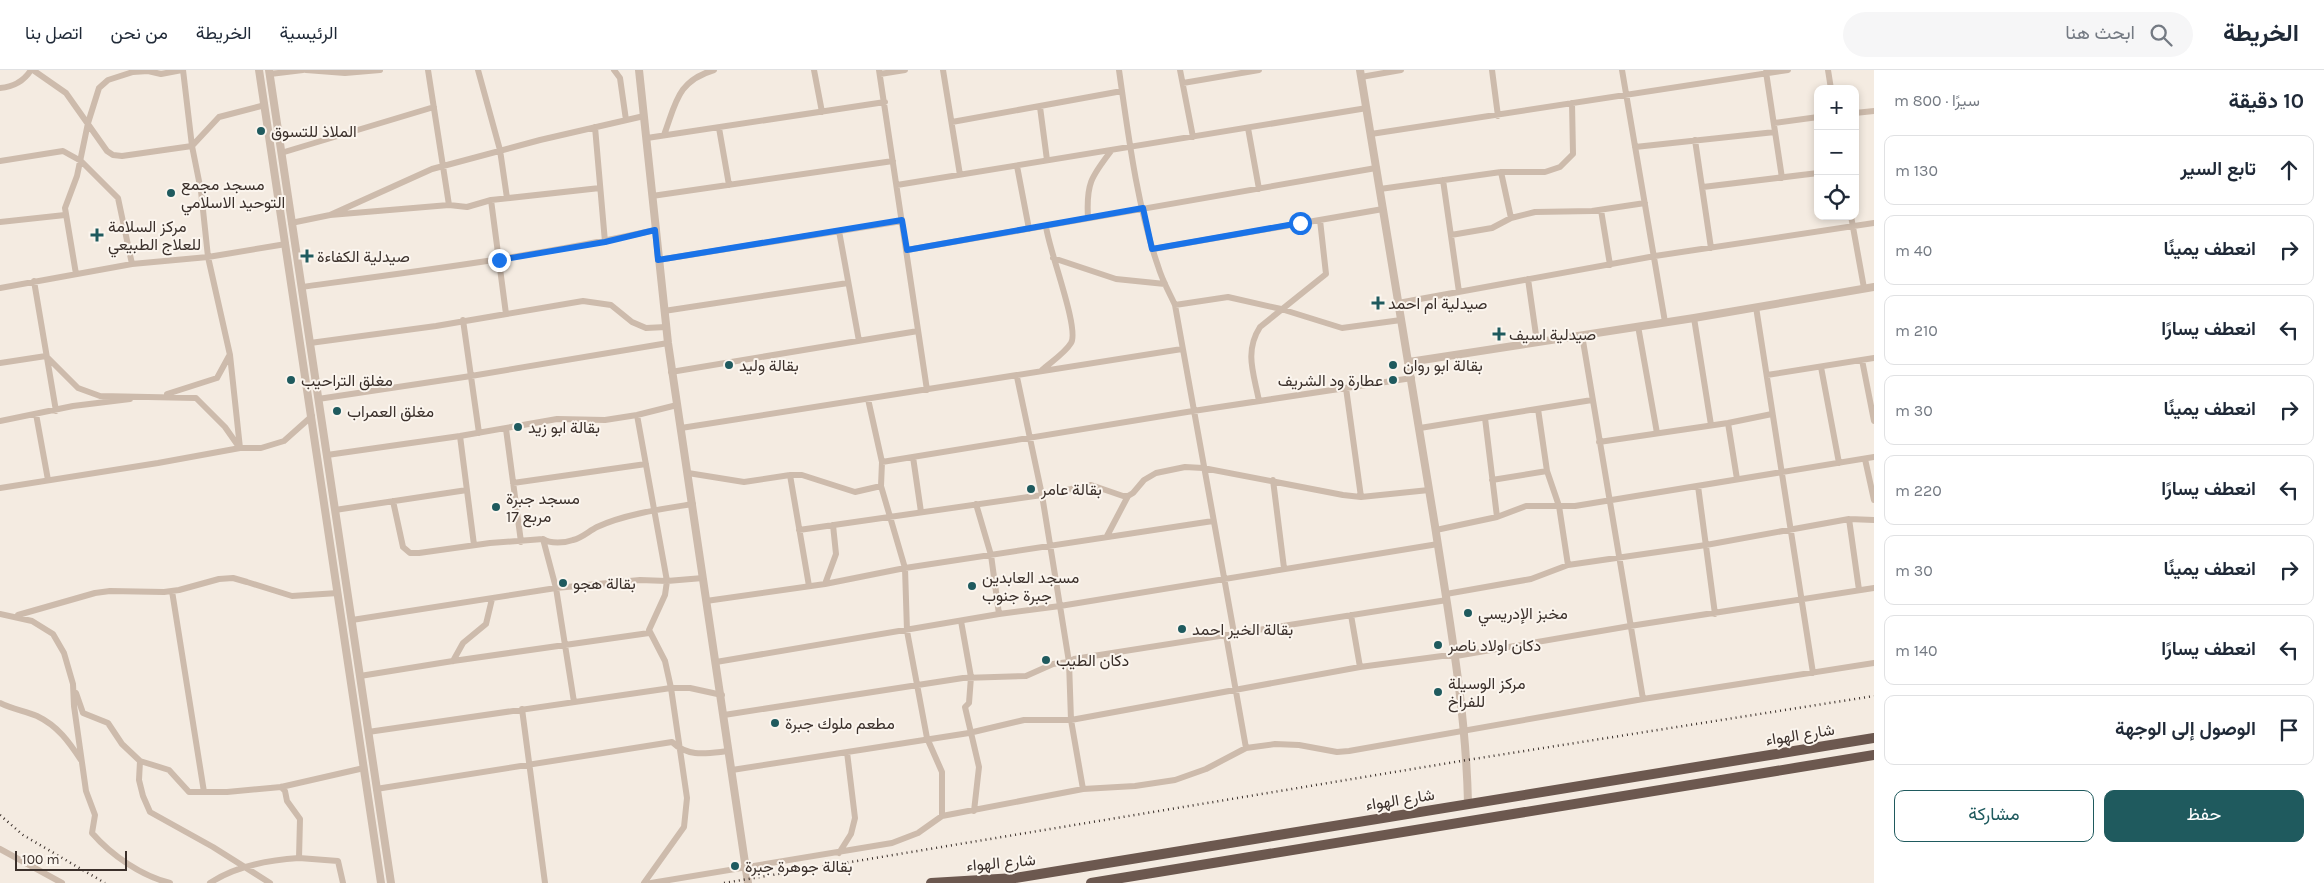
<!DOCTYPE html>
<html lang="ar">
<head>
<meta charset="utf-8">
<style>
	body { margin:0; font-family:Karla,Vazirmatn,sans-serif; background:#f6f6f7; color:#1f2937; direction:rtl }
	.controls { position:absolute; right:15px; top:15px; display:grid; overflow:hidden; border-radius:10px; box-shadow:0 2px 8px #0003 }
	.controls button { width:45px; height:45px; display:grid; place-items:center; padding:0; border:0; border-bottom:1px solid #e0e1e3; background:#fff; color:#1f2937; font:25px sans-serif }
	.scale { position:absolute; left:15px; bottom:12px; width:112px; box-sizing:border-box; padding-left:5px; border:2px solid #3b302b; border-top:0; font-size:14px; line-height:18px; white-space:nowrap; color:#3b302b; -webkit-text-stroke:4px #fbf5ee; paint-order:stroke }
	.stop { position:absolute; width:15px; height:15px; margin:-11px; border:4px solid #1a73e8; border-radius:50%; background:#fff }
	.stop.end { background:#1a73e8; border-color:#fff; box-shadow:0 1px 5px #0008 }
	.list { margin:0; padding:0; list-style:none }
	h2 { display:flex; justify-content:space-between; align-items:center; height:65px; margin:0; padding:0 20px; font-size:21px }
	h2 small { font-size:16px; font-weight:400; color:#747a83 }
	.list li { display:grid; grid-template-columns:32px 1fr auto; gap:15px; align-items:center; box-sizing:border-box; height:70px; margin:0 10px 10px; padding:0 10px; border:1px solid #e0e1e3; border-radius:10px }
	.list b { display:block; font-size:19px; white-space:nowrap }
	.list em { font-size:16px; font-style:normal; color:#747a83 }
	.actions { display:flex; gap:10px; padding:15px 20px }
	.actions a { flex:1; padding:11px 0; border:1px solid #1f5a5e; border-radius:10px; text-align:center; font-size:18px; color:#1f5a5e }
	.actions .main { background:#1f5a5e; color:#fff }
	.icon { flex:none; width:28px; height:28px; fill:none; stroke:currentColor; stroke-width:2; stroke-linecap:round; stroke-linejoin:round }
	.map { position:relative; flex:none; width:1874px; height:813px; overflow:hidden; direction:ltr }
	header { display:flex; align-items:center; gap:30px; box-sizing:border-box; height:70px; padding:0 25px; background:#fff; border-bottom:1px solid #e0e1e3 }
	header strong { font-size:24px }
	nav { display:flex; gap:28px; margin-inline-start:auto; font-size:18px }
	.search { width:350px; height:45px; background:#f6f6f7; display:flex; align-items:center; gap:12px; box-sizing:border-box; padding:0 18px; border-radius:28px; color:#747a83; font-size:19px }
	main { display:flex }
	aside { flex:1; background:#fff }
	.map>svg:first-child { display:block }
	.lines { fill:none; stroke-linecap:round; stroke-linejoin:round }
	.minor { stroke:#cdbbac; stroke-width:6 }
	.tertiary { stroke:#cdbbac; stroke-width:8 }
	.trunk { stroke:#6c584f; stroke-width:10 }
	.rail { stroke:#3b302b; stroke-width:2.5; stroke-dasharray:1 4; stroke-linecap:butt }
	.route { stroke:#1a73e8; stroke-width:6 }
	.poi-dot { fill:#1f5a5e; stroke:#fbf5ee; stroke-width:2 }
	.labels { text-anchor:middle; stroke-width:4; stroke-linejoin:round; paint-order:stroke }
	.poi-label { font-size:16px; fill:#3b302b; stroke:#fbf5ee; text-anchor:start }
	.street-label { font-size:16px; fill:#3b302b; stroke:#fbf5ee }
</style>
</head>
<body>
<header>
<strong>الخريطة</strong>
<div class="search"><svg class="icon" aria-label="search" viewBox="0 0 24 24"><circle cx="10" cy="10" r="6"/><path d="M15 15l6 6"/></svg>ابحث هنا</div>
<nav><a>الرئيسية</a><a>الخريطة</a><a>من نحن</a><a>اتصل بنا</a></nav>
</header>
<main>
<aside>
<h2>10 دقيقة<small>سيرًا · 800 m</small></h2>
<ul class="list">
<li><svg class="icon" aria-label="ahead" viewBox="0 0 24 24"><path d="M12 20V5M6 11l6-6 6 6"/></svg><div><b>تابع السير</b></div><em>130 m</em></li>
<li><svg class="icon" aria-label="right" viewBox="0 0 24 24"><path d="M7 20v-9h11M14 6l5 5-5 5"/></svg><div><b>انعطف يمينًا</b></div><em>40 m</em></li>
<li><svg class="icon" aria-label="left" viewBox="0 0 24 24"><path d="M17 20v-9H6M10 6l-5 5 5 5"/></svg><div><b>انعطف يسارًا</b></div><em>210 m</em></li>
<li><svg class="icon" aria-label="right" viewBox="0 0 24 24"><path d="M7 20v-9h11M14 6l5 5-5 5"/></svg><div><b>انعطف يمينًا</b></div><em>30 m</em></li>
<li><svg class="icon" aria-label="left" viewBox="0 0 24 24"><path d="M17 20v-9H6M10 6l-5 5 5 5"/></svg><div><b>انعطف يسارًا</b></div><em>220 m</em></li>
<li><svg class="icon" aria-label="right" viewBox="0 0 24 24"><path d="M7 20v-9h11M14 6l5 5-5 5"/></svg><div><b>انعطف يمينًا</b></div><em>30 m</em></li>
<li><svg class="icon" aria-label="left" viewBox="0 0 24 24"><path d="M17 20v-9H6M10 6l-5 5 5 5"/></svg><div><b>انعطف يسارًا</b></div><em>140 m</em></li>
<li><svg class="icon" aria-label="arrive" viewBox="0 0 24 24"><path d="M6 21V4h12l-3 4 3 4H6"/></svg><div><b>الوصول إلى الوجهة</b></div></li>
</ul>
<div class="actions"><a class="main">حفظ</a><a>مشاركة</a></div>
</aside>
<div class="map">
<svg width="1874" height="813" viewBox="0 0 1874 813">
	<rect width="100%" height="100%" fill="#f4ebe1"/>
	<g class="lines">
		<path class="minor" d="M 33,0 L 66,23 L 107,81 L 113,85 L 122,86 L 192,76 L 219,47 L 265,35
			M 183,0 L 192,76 L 201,121 L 208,187 L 230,285 L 240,378
			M 306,0 L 345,3 L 380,0
			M 428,0 L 449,135
			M 478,0 L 500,80 L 507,128
			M 614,0 L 620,8 L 626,50
			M 814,0 L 822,42
			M 879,0 L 927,320
			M 943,0 L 960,105
			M 1119,0 C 1128,63 1137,136 1158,196 C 1162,210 1169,222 1175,235 L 1234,563
			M 1180,0 L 1193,67
			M 1492,0 L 1498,46
			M 1622,0 L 1665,252
			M 1828,0 L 1831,19
			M 1766,2 L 1782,108
			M 270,4 L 303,0
			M 880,4 L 905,0
			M 1361,7 L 1401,0
			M 1183,13 L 1259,0
			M 0,18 C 13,17 24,11 31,0
			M 1040,37 L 1047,90
			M 1855,43 L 1874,41
			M 952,52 L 1122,21
			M 1774,53 L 1818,47
			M 595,57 L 605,172
			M 719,58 L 729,115
			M 1248,58 L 1259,119
			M 1371,64 L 1788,0
			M 664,65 C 676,33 677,11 714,0
			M 647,68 L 885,32
			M 1695,70 L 1711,178
			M 1635,77 L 1775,62
			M 281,83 L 434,37
			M 0,91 L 63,81 L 81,91 L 118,128 L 132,194
			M 1017,96 L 1029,159
			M 1501,102 L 1511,148
			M 1443,110 L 1459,222
			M 897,115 L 1367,38
			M 1703,117 L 1818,103
			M 1380,119 L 1501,102 L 1545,102 L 1560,97 L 1573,84 L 1572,33
			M 652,126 L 893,91
			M 491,130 L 506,244
			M 1601,140 L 1610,195
			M 330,145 L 432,99 L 540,70 L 644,46
			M 1851,146 L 1864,218
			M 1088,148 C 1086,114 1091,107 1111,81
			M 0,152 L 65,145
			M 291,153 L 330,145 L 449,135 L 467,137 L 491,130 L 600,118
			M 839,161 L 859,271
			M 1451,165 L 1492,158 L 1511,148 L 1535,142 L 1592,141 L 1645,133
			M 1153,179 L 1383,139
			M 907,180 L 1376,98
			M 1053,188 L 1116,209 L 1165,214
			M 658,190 L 902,151
			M 76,204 L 65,138 L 77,106 L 88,53 L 99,18 L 108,10 L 133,2 L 148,1 L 161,4 L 182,0
			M 1528,209 L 1537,272
			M 34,211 L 56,341
			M 301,217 C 420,201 539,186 655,160
			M 0,218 L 132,194 L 208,187 L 286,174
			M 1398,233 L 1655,186 L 1874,153
			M 1175,235 L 1228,227 L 1281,239 L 1342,258 L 1401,250
			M 1756,237 L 1813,603
			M 664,241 L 848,213
			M 1694,248 L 1711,355
			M 463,250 L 479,363
			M 1638,256 L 1657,363
			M 1582,265 L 1643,629
			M 310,273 L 436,256 L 583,231 L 611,235 L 632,252 L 646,258 L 666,257
			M 1862,290 L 1874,351
			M 0,293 L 46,286 L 78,318 L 100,326 L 196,328 L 225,357 L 239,377
			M 1821,297 L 1839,393
			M 1042,300 C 1051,292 1065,283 1071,273 C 1080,259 1048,178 1046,156
			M 671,302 L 918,261
			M 1767,305 L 1874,288
			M 1017,307 L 1042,425 L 1060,536 L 1069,592 L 1071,650 L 1083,719
			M 1346,318 L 1361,427
			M 167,324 L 217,308 L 229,286
			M 318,329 L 471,306 L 668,273
			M 868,329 L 882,392 L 881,416 L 905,498 L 907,561 L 927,668 L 942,702 L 942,746
			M 1259,331 C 1254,304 1244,282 1260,257 L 1326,204 L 1320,150
			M 1538,339 L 1547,401 L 1559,436 L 1568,495
			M 36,344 L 48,410
			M 637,345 L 667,511 L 665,525 L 649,560 L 665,591 L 671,618 L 687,728 L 684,757 L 644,813
			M 1485,348 L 1497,447
			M 0,351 L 73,336 L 130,329
			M 1728,353 L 1737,409
			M 681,358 L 1182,279
			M 1420,358 L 1592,330
			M 506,359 L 521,472
			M 460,366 L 474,475
			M 1599,372 L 1728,353 L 1772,344
			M 327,385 L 460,366 L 557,349 L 605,350 L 637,345 L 677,335
			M 913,387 L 921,442
			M 1865,389 L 1874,430
			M 882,392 L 1193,341 L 1412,308
			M 688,403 L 744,412 L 790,405 L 802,405 L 855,422 L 881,416
			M 790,405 L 809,516
			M 1273,410 L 1284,498
			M 1492,410 L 1547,401
			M 513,413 L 646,394
			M 1698,416 L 1715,544
			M 0,418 L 158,393 L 240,378 L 261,378 L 284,371 L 312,346
			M 393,431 L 403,477 L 410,483 L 419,483 L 490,473 L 543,469 C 550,474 565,473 573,470 C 582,468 589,461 597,457 C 625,444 662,439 693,434
			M 976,434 L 991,485 L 999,544
			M 335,440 L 467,420
			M 1849,449 L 1859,520
			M 799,460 L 1042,425 L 1091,415 L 1123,426 L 1128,426 L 1133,423 L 1144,410 L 1156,403 L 1185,397 L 1203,398 L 1343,425 L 1361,427 L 1429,420
			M 1436,460 L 1497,447 L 1526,436 L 1575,436 L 1874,387
			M 1107,466 L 1128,426
			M 543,469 L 556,518 L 574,632
			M 825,514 L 836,484 L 833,455
			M 172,521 L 204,722
			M 1446,524 L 1531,509 L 1568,495 L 1706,475 L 1849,449 L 1874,450
			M 706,531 L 825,514 L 905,498 L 1213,451
			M 0,544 L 32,551 L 53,564 L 64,583 L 73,614 L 74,636 L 86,721 L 95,745 L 92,763 C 112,786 142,806 170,813
			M 18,545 L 95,523 L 110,521 L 164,522 L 179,520 L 219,509 L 233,508 L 247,512 L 292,526 L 338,523
			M 1351,545 L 1360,597
			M 352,550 L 556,518 L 640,510 L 667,511 L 703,508
			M 961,551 L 971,607 L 969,633 L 965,637 L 979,697 L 974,741
			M 1226,565 L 1246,678
			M 453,591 L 463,573 L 486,554 L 492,529
			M 716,592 L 999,544 L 1060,536 L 1438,474
			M 360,606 L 453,591 L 649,563
			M 76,623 L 83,643 L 108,653 L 122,674 L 140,691 L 169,700 L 189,722 L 227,722 L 281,717 L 364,698
			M 0,633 C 12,639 25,641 37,646 C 58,656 69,672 81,690
			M 522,639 L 545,813
			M 724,645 L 963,608 L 1026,606 L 1053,594 L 1069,592 L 1074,589 L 1447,530
			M 368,662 L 671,618 L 690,618 L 722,625
			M 140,691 L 139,710 L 143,726 L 150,742 L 213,777 L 270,813
			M 732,700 L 969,663 L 1024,650 L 1071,650 L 1360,597 L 1442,586 L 1456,586 L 1630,556 L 1874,518
			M 281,717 L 285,721 L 287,731 L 300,749 L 299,788 L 338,791 L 343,813
			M 376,719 L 672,672 C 689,688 708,683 729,681
			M 0,779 L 62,813
			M 839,783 L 851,764 L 855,748 L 847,682
			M 210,813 C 235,796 269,790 299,788
			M 651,813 L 892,773 L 918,763 L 942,746 L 1083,719 L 1135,716 L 1175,710 L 1206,699 L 1246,678 L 1275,674 L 1299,675 L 1337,682 L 1349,681 L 1643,629 L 1874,593"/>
		<path class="tertiary" d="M 259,0 L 381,813
			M 269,0 L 391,813
			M 639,0 L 668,273 L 748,813
			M 1360,0 C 1384,152 1411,304 1435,456 C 1449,548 1466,640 1468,733
			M 1409,292 L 1694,248 L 1874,217"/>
		<path class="trunk" d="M 931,813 L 1015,808 L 1874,668
			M 1091,813 L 1874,685"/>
		<path class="rail" d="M 0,745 L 23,765 L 105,813
			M 724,813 L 1467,690 L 1874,626"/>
	</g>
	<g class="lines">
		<path class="route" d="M 499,190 L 605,172 L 655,160 L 658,190 L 902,150 L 907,180 L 1143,138 L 1152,179 L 1300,153"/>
	</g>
	<g class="poi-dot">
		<circle cx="261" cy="61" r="5"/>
		<circle cx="171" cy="123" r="5"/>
		<path d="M94.5 157.5h5v5h5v5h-5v5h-5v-5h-5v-5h5z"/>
		<path d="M304.5 178.5h5v5h5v5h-5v5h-5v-5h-5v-5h5z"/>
		<path d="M1375.5 225.5h5v5h5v5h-5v5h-5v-5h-5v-5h5z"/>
		<path d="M1496.5 256.5h5v5h5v5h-5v5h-5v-5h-5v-5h5z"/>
		<circle cx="729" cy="295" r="5"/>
		<circle cx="1393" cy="295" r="5"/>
		<circle cx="291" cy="310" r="5"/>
		<circle cx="1393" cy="310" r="5"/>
		<circle cx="337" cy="341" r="5"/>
		<circle cx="518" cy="357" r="5"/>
		<circle cx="1031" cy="419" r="5"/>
		<circle cx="496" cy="437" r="5"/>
		<circle cx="563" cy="513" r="5"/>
		<circle cx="972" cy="516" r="5"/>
		<circle cx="1468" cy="543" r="5"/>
		<circle cx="1182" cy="559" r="5"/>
		<circle cx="1438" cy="575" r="5"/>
		<circle cx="1046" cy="590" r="5"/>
		<circle cx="1438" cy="622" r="5"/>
		<circle cx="775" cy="653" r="5"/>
		<circle cx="735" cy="796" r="5"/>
	</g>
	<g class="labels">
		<g class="poi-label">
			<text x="271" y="67">الملاذ للتسوق</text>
			<text x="181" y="120">مسجد مجمع<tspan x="181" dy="18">التوحيد الاسلامي</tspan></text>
			<text x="108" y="162">مركز السلامة<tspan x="108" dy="18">للعلاج الطبيعي</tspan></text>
			<text x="317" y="192">صيدلية الكفاءة</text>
			<text x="1388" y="239">صيدلية ام احمد</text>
			<text x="1509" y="270">صيدلية اسيف</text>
			<text x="739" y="301">بقالة وليد</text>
			<text x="1403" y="301">بقالة ابو روان</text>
			<text x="301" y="316">مغلق التراحيب</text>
			<text x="1383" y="316" text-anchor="end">عطارة ود الشريف</text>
			<text x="347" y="347">مغلق العمراب</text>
			<text x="528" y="363">بقالة ابو زيد</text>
			<text x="1041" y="425">بقالة عامر</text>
			<text x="506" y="434">مسجد جبرة<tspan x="506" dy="18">مربع 17</tspan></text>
			<text x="982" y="513">مسجد العابدين<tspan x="982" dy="18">جبرة جنوب</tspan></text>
			<text x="573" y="519">بقالة هجو</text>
			<text x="1478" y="549">مخبز الإدريسي</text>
			<text x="1192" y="565">بقالة الخير احمد</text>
			<text x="1448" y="581">دكان اولاد ناصر</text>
			<text x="1056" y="596">دكان الطيب</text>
			<text x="1448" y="619">مركز الوسيلة<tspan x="1448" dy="18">للفراخ</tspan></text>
			<text x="785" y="659">مطعم ملوك جبرة</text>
			<text x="745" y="802">بقالة جوهرة جبرة</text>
		</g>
		<g class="street-label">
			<text transform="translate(1800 664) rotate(-9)" y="6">شارع الهواء</text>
			<text transform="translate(1400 729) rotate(-9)" y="6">شارع الهواء</text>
			<text transform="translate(1001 792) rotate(-5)" y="6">شارع الهواء</text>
		</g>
	</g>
</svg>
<div class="controls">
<button>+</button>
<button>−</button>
<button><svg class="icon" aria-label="locate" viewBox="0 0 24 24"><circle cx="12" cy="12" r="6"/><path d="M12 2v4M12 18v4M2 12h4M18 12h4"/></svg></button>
</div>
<div class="scale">100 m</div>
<div class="stop" style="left:1300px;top:153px"></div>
<div class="stop end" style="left:499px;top:190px"></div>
</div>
</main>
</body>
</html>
